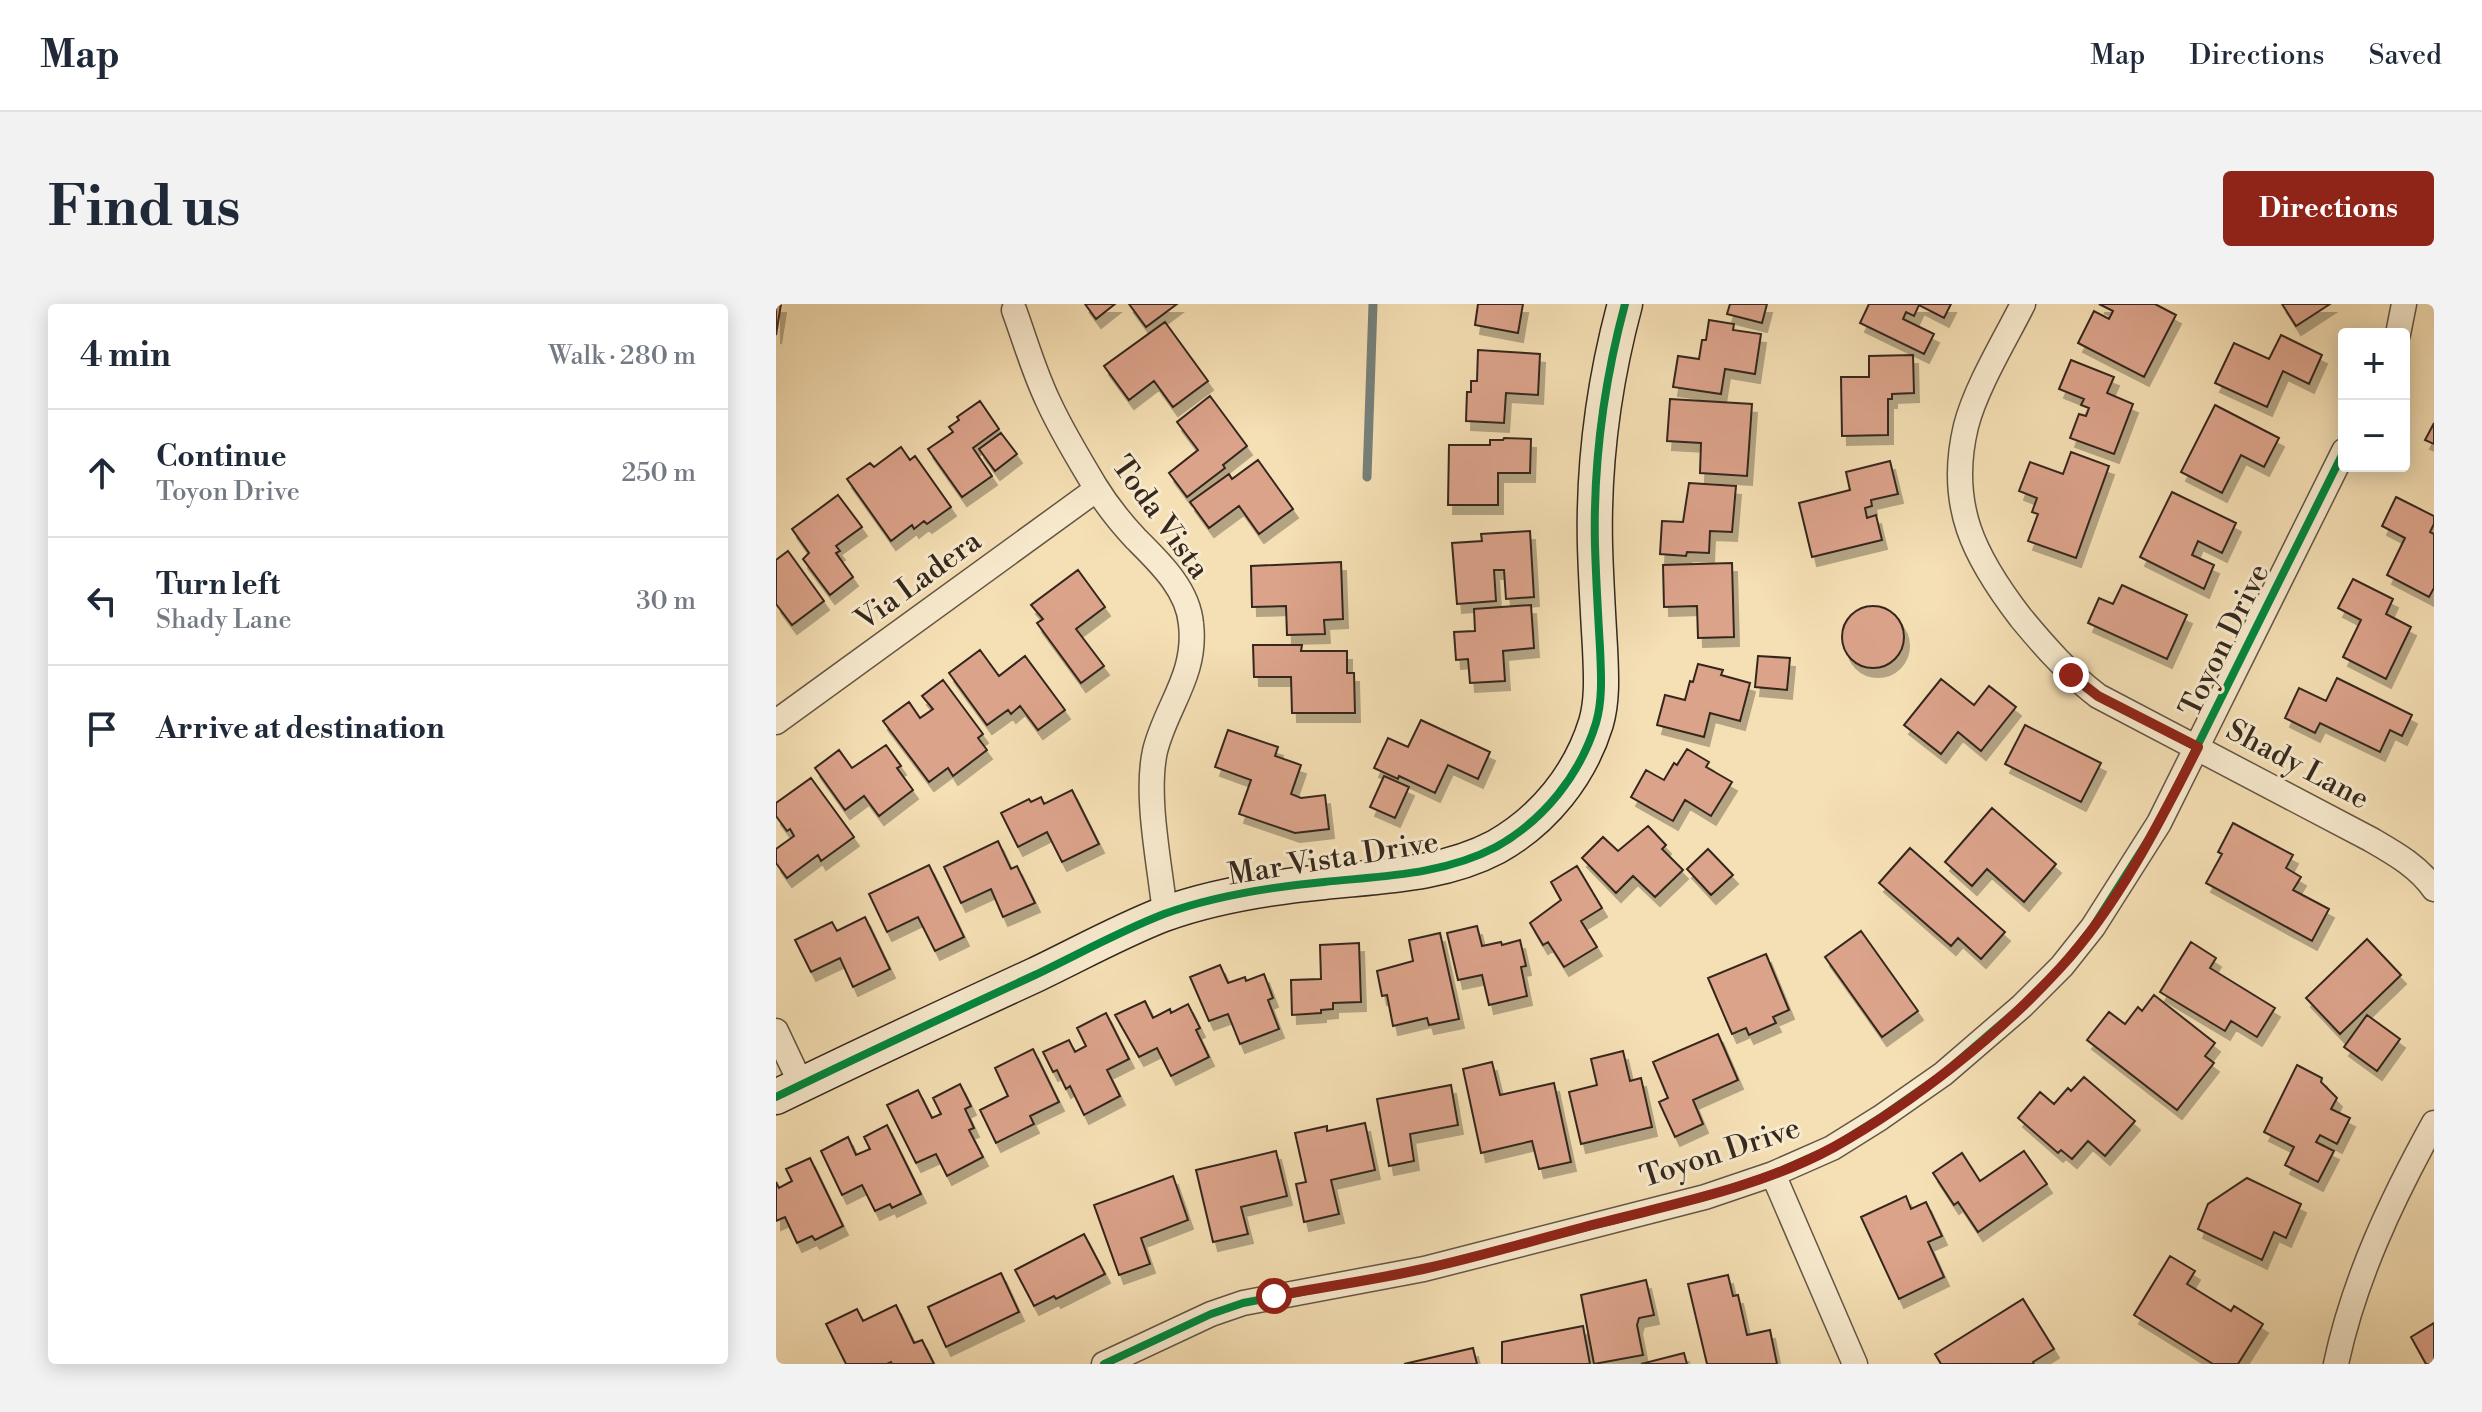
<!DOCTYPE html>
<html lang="en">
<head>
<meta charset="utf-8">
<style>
	body { margin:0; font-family:"Libre Bodoni",serif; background:#f2f2f3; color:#1f2937 }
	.controls { position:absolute; right:24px; top:24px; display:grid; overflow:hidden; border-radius:8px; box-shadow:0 4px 20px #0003 }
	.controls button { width:72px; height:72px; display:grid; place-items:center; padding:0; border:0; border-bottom:2px solid #e0e1e3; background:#fff; color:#1f2937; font:40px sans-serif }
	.stop { position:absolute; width:24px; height:24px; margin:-18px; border:6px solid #8f2418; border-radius:50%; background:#fff }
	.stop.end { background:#8f2418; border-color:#fff; box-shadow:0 2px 8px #0008 }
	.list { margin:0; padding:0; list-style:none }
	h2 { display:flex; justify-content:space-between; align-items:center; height:104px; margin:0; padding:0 32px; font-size:34px }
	h2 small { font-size:26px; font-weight:400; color:#747a83 }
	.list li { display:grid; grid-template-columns:52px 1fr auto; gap:24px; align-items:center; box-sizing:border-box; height:128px; padding:0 32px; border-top:2px solid #e0e1e3 }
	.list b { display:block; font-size:30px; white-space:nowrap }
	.list p { margin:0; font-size:26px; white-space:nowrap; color:#747a83 }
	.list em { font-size:26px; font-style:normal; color:#747a83 }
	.icon { flex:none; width:44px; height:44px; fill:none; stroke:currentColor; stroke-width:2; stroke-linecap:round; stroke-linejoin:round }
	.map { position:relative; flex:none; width:1658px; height:1060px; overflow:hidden; border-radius:8px }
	header { display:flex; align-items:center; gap:48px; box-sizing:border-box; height:112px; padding:0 40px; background:#fff; border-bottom:2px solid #e0e1e3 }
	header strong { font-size:38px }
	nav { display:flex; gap:44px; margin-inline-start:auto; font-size:28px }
	.intro { display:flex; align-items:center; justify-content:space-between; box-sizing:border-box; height:192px; padding:0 48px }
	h1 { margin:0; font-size:56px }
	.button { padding:20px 36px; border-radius:8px; background:#8f2418; color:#fff; font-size:28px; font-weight:700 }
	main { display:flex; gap:48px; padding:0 48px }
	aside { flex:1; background:#fff; border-radius:8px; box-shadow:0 4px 20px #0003 }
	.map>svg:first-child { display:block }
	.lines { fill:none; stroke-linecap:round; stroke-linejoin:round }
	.stream { stroke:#76807b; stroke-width:9 }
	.building { fill:#dca38b; stroke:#34281e; stroke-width:2; filter:url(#shadow) }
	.street-casing { stroke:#645644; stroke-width:27 }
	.secondary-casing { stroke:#34281e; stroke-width:37 }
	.street { stroke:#f8eace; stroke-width:24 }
	.secondary { stroke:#f8eace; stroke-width:34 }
	.cycleway-casing { stroke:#f8eace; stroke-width:13 }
	.cycleway { stroke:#00873e; stroke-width:8 }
	.route { stroke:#8f2418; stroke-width:10 }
	.labels { text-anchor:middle; stroke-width:6; stroke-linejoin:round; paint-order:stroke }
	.street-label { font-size:30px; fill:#34281e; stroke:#f8eace }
</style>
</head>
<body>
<header>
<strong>Map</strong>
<nav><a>Map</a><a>Directions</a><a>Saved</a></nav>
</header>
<div class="intro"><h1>Find us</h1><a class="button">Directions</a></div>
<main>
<aside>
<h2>4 min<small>Walk · 280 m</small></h2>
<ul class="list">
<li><svg class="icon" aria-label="ahead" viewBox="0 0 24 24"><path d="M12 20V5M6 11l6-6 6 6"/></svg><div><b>Continue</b><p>Toyon Drive</p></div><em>250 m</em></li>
<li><svg class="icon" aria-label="left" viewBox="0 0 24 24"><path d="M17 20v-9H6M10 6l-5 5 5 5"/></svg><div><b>Turn left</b><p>Shady Lane</p></div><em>30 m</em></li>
<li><svg class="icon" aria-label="arrive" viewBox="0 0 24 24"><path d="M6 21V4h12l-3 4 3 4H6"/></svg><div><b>Arrive at destination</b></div></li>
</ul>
</aside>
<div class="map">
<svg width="1658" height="1060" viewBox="0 0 1658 1060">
	<defs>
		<filter id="shadow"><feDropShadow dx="5" dy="9" stdDeviation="0" flood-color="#0004"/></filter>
	</defs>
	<rect width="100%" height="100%" fill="#f5dfb4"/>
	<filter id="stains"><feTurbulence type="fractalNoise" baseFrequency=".0025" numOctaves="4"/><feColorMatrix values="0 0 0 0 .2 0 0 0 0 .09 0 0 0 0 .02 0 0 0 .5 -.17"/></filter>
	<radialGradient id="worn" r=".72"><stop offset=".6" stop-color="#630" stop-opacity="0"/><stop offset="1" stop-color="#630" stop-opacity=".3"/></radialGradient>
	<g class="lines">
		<path class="stream" d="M 591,173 L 597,0"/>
	</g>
	<path class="building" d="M 0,0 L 5,0 L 0,31 Z
		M 309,0 L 339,0 L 320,15 Z
		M 353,0 L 401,0 L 370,23 Z
		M 702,0 L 747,0 L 742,29 L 699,21 Z
		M 954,0 L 991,0 L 986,19 L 951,10 Z
		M 1093,0 L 1175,0 L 1168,14 L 1143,1 L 1138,12 L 1130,8 L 1127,15 L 1158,30 L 1148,50 L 1084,19 Z
		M 1323,0 L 1379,0 L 1400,11 L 1368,73 L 1302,39 L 1318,7 L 1333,15 L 1337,7 Z
		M 1506,0 L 1554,0 L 1520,22 Z
		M 933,16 L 958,20 L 957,26 L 985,30 L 979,70 L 949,65 L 945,90 L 897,83 L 902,52 L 923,55 L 926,36 L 930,36 Z
		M 389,18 L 432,77 L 397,103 L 378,77 L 353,96 L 328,62 Z
		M 1505,31 L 1546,51 L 1533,80 L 1507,67 L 1491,103 L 1439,79 L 1458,39 L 1493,55 Z
		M 702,46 L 764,50 L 762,91 L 730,89 L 728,119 L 690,117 L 691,88 L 695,88 L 695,77 L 701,77 Z
		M 1137,51 L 1138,89 L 1116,90 L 1116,95 L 1112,95 L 1112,131 L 1066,132 L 1065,73 L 1093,73 L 1093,52 Z
		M 1295,56 L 1338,73 L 1331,89 L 1357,100 L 1338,150 L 1294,134 L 1303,110 L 1310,112 L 1313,104 L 1305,101 L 1308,95 L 1283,85 Z
		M 434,92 L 471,142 L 447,161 L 449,164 L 411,193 L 393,169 L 422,146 L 401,118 Z
		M 894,95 L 976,100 L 971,172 L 924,169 L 925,139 L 891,137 Z
		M 204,97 L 223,125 L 197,144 L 216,172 L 186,193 L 152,145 L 177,128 L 173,123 L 183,116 L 181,113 Z
		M 1439,101 L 1503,134 L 1488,163 L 1465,151 L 1446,189 L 1405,168 Z
		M 1658,119 L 1658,140 L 1649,136 Z
		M 225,129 L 241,150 L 219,167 L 203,145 Z
		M 728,134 L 755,135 L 754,169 L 722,169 L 722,201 L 672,201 L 673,141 L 714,141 L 714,136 L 727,136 Z
		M 125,143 L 134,156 L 139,152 L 175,203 L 151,220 L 148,217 L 138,225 L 136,221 L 115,237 L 71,175 L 94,159 L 98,163 Z
		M 1295,148 L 1333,162 L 1300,254 L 1252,237 L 1262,210 L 1256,208 L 1261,194 L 1243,187 L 1254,158 L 1287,170 Z
		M 482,156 L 517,205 L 483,230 L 463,202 L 433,224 L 414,198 L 453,170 L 456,175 Z
		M 1114,157 L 1122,190 L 1095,196 L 1096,202 L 1089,204 L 1091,214 L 1100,211 L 1106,236 L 1036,253 L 1023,199 L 1074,186 L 1070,168 Z
		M 913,179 L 960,182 L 956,228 L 934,227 L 933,249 L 911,248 L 910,252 L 884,250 L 886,217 L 907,218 Z
		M 1396,188 L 1460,219 L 1446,249 L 1422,237 L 1416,251 L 1438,261 L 1428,285 L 1364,253 Z
		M 62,191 L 86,223 L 60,242 L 64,247 L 60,249 L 77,273 L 54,291 L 27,255 L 33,249 L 16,225 Z
		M 1620,193 L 1658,212 L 1658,220 L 1654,228 L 1658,230 L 1658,284 L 1653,293 L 1611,271 L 1629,234 L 1606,222 Z
		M 754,227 L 758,293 L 730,295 L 728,266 L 718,266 L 720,297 L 681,300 L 676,239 L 706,237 L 705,230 Z
		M 12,247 L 48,297 L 16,321 L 0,300 L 0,256 Z
		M 565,258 L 567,315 L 548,316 L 549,330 L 511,331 L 510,302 L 476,303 L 475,262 Z
		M 956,259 L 958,333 L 922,334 L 921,302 L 888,303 L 887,261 Z
		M 302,266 L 329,303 L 300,325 L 328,362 L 305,379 L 261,319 L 267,315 L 255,301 Z
		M 1577,275 L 1617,295 L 1610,310 L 1635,323 L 1610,375 L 1567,353 L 1585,316 L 1562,304 Z
		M 1346,281 L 1411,311 L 1391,355 L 1312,319 L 1323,294 L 1337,300 Z
		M 755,301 L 758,344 L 727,347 L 729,377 L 694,379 L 692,355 L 680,356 L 678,328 L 699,327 L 698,305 Z
		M1066 333a31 31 0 1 1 62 0a31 31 0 1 1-62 0Z
		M 477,341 L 526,341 L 525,347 L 571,347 L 571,369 L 578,369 L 579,409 L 516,409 L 515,373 L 478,373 Z
		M 204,346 L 223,372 L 249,352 L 289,406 L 262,426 L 244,402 L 235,410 L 232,406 L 211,421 L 173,369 Z
		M 982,352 L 1014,354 L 1011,386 L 979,383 Z
		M 922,360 L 947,366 L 945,371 L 974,379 L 964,417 L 934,409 L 928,433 L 881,421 L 889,391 L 909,396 L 914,377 L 917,378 Z
		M 1561,374 L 1636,411 L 1626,432 L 1614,426 L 1604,448 L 1544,419 L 1539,429 L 1509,414 L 1523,384 L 1550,397 Z
		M 1165,375 L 1198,401 L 1213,382 L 1240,403 L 1205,447 L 1182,428 L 1165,450 L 1128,421 Z
		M 167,376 L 207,430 L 202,434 L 211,446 L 177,472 L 172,464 L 153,478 L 107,417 L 133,398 L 144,414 L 157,405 L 146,392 Z
		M 645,416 L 714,448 L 702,475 L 672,461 L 659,489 L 623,472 L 622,475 L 598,464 L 612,434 L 632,443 Z
		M 1249,421 L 1325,459 L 1305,498 L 1229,460 Z
		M 452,426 L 502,443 L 499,452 L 525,461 L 515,490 L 525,494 L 549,491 L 553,525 L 519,529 L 463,510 L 475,476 L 439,463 Z
		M 110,441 L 125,462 L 121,464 L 137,486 L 103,512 L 88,492 L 69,506 L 39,464 L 63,446 L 76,464 Z
		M 911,445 L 933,458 L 930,463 L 956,478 L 935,512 L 909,496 L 897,517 L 855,493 L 870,466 L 888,476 L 898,459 L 901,461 Z
		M 608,472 L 633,483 L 619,514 L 594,503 Z
		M 35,474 L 78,533 L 45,557 L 42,551 L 11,574 L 0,559 L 0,545 L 18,532 L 14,525 L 11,527 L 0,512 L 0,499 Z
		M 296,486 L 323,540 L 286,558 L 271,528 L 242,543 L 225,509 L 253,495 L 255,498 L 265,493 L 268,500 Z
		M 1216,504 L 1280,560 L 1248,598 L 1211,565 L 1196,582 L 1169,558 Z
		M 1457,519 L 1517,551 L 1510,564 L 1525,573 L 1517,586 L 1553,605 L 1536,637 L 1430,579 L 1446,550 L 1442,548 Z
		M 872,522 L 890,541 L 886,545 L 907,566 L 879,593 L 857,572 L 840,589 L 806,554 L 827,533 L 842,547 Z
		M 222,537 L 235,565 L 241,562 L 259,599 L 227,613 L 215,585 L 185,599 L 168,563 Z
		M 1134,544 L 1229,628 L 1205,655 L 1182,634 L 1175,642 L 1103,579 Z
		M 932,545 L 957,571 L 935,591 L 911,565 Z
		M 153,561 L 188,633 L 159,647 L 142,613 L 111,628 L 93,590 Z
		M 801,562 L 826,604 L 805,617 L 821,643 L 788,663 L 772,638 L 767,641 L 754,619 L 785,596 L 775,578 Z
		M 89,613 L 114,665 L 77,683 L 64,654 L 35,668 L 19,636 L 56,618 L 61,627 Z
		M 701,622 L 706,642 L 725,638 L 726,641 L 744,636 L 750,662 L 745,663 L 751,692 L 713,701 L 706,671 L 682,676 L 671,629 Z
		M 1085,627 L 1142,707 L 1106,733 L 1049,653 Z
		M 664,629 L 683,715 L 653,721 L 651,714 L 617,722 L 611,691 L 606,692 L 601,667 L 637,657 L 633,636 Z
		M 1591,635 L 1625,671 L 1564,730 L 1530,694 Z
		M 1415,638 L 1440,654 L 1434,664 L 1499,704 L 1481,733 L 1455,717 L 1449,727 L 1384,688 Z
		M 583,639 L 585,698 L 557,699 L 557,705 L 545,706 L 545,709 L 516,711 L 515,676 L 545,675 L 544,641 Z
		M 990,650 L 1013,706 L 997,713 L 1000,719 L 973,731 L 970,724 L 956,730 L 932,674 Z
		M 444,661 L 452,679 L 469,673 L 470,677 L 488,670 L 497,694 L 492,696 L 503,725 L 464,740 L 452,710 L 433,717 L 414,673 Z
		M 1378,691 L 1439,739 L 1429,752 L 1438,759 L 1401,806 L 1311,736 L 1333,708 L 1349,720 L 1362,703 L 1366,707 Z
		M 369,697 L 377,714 L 394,705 L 395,709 L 412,700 L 424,724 L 420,726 L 433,753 L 395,772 L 381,744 L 363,753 L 339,711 Z
		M 330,709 L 353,755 L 331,766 L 344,792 L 308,811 L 294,782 L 290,785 L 281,766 L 277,768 L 267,748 L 293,736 L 299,748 L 310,742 L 301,724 Z
		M 1591,711 L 1624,735 L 1601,767 L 1568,743 Z
		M 942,730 L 962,776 L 917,796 L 927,820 L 899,833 L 883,798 L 892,794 L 877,758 Z
		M 257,745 L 283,798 L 254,812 L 258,820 L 220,839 L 204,806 L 232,792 L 219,764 Z
		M 847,747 L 854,777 L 865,774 L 876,823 L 805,840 L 793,788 L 821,781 L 815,755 Z
		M 716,758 L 724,791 L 778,779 L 795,858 L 763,865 L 756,837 L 705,849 L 687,765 Z
		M 1521,761 L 1546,774 L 1545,778 L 1561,794 L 1555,805 L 1574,814 L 1561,840 L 1544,831 L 1540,838 L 1558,847 L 1542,878 L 1509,861 L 1518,843 L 1488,828 Z
		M 1308,773 L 1359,817 L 1329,852 L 1312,837 L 1296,855 L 1285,846 L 1282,849 L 1242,814 L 1264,788 L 1278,800 L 1292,784 L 1295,787 Z
		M 184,780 L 195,802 L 189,805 L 198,824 L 193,826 L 207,853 L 171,872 L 160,850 L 140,859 L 111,801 L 142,786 L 156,814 L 165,810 L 157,794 Z
		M 675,781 L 682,821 L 634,830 L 638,857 L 613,862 L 601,795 Z
		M 589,819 L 599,866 L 555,876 L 563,910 L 528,918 L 520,880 L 530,878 L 519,829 L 551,822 L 551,827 Z
		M 111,821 L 145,890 L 116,904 L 114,900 L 99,907 L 86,881 L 66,891 L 45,847 L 72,833 L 80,851 L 94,845 L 88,833 Z
		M 500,847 L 511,892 L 465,903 L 472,930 L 437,938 L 420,866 Z
		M 1248,847 L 1271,880 L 1202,928 L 1182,898 L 1178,901 L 1157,869 L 1186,849 L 1204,877 Z
		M 34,854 L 67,922 L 39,936 L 36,932 L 21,939 L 9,913 L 0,917 L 0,878 L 3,884 L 16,877 L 10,865 Z
		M 397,872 L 412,916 L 365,934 L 374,960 L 343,971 L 318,901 Z
		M 1471,874 L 1525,900 L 1510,934 L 1498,928 L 1486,956 L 1422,925 L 1432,900 Z
		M 1130,892 L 1135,905 L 1150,898 L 1166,932 L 1152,938 L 1168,973 L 1123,995 L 1085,913 Z
		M 308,930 L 329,970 L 280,995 L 278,992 L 258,1002 L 239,966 Z
		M 1394,952 L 1419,967 L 1411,980 L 1455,1007 L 1458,1002 L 1487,1020 L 1462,1060 L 1437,1060 L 1358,1011 Z
		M 225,969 L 243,1008 L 170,1043 L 152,1003 Z
		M 952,971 L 957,992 L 962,991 L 971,1031 L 994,1026 L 1001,1060 L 931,1060 L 912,980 Z
		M 870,976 L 878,1011 L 863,1014 L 861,1021 L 867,1051 L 818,1060 L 805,991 Z
		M 1247,995 L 1278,1045 L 1257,1058 L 1258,1060 L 1165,1060 L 1159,1050 Z
		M 120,1001 L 138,1039 L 146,1036 L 158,1060 L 116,1060 L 115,1058 L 111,1060 L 70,1060 L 50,1020 L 81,1005 L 87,1017 Z
		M 1658,1019 L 1658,1060 L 1650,1060 L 1635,1033 Z
		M 807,1022 L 814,1060 L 726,1060 L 726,1038 Z
		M 697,1044 L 701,1060 L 628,1060 Z
		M 908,1049 L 911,1060 L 865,1060 Z"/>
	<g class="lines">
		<g class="street-casing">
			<path id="street" d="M 1247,0 C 1229,36 1200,83 1190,122 C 1171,201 1198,253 1245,314 C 1269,343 1292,369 1322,392 L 1594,535 C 1618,549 1642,562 1658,585
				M 238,6 C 249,36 258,68 272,97 C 285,126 303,155 319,182 C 330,200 346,220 360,235 C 383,258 412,285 415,320 C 421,371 390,402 379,447 C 369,493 384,561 389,610
				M 1622,30 L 1628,0
				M 0,418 L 321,185
				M 0,727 L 25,780
				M 997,870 L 1079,1060
				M 328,1060 L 435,1010 L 467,999 L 648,965 L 929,893 L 997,870 L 1056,844 L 1104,814 L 1167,770 L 1246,702 L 1286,662 L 1317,623 L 1383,519 L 1568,147
				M 1560,1060 C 1578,975 1616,895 1658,819"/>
		</g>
		<g class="secondary-casing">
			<path id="secondary" d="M 0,793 C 86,751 172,711 259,671 C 301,651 344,627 388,610 C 438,592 495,583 548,578 C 606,572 667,571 720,543 C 768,516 804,471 820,419 C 827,395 825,368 824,344 C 822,310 820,276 819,242 C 817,161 828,78 849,0"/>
		</g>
		<use href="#street" class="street"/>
		<use href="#secondary" class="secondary"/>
		<g class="cycleway-casing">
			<path id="cycleway" d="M 0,793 C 86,751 172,711 259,671 C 301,651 344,627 388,610 C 438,592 495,583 548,578 C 606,572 667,571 720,543 C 768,516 804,471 820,419 C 827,395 825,368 824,344 C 822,310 820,276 819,242 C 817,161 828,78 849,0
				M 328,1060 L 435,1010 L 467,999 L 648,965 L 929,893 L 997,870 L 1056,844 L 1104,814 L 1167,770 L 1246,702 L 1286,662 L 1317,623 L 1383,519 L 1568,147"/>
		</g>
		<use href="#cycleway" class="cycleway"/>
	</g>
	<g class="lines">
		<path class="route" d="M 498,992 C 547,983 597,976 647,965 C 708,952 768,933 828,918 C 906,898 987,882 1058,843 C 1137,799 1224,730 1285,663 C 1341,603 1385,516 1422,443 L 1322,392 L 1295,371"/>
	</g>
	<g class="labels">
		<g class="street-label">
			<text transform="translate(385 213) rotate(54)" y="10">Toda Vista</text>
			<text transform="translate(142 276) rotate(-36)" y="10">Via Ladera</text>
			<text transform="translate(1448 336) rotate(-64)" y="10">Toyon Drive</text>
			<text transform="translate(1522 460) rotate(28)" y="10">Shady Lane</text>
			<text transform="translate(557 554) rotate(-9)" y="10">Mar Vista Drive</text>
			<text transform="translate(944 848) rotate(-18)" y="10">Toyon Drive</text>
		</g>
	</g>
	<rect width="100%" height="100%" filter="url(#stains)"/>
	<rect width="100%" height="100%" fill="url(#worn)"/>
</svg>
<div class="controls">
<button>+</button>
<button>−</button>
</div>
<div class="stop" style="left:498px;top:992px"></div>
<div class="stop end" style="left:1295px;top:371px"></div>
</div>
</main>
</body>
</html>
